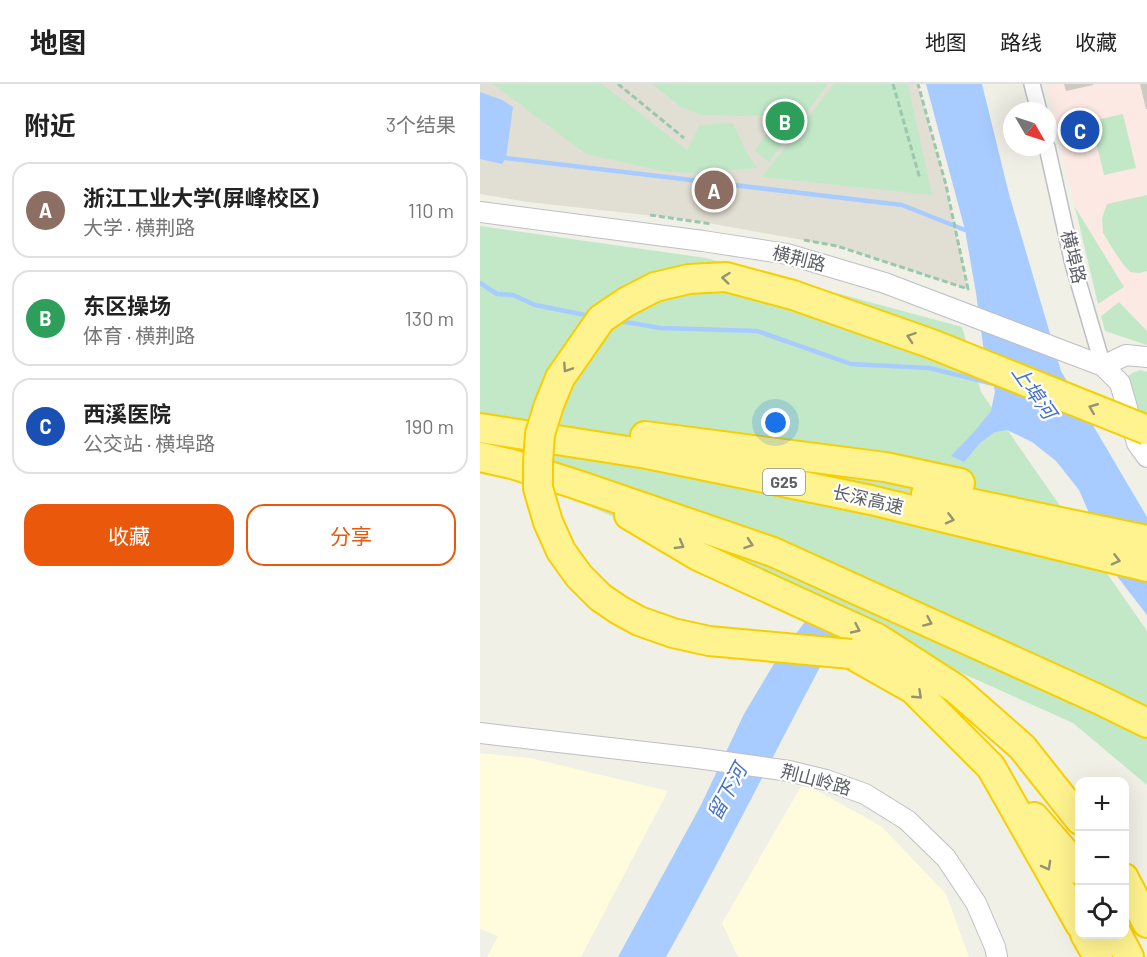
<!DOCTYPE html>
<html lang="zh">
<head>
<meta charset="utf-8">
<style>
	body { margin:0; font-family:Barlow,"Noto Sans SC",sans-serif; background:#f2f2f2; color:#222 }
	.controls { position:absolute; right:18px; bottom:18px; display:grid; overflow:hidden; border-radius:12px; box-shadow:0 6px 24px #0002 }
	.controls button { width:54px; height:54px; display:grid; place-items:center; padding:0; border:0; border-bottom:2px solid #e0e0e0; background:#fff; color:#222; font:30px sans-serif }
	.compass { position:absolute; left:523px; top:18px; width:54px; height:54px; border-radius:50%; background:#fff; box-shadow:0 6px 24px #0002; rotate:129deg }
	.you { position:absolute; left:296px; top:339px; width:21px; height:21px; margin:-15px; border:4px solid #fff; border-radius:50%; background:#1a73e8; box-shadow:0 0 0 9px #1a73e833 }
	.badge { display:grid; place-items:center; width:39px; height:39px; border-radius:50%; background:#ea580c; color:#fff; font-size:20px; font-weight:700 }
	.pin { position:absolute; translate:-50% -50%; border:3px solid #fff; box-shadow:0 2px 6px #0006 }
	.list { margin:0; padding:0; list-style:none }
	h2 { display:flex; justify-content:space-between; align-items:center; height:78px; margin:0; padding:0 24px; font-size:26px }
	h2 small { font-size:20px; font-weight:400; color:#767676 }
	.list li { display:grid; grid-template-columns:39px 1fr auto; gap:18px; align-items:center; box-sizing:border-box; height:96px; margin:0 12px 12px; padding:0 12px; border:2px solid #e0e0e0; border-radius:18px }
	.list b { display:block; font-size:22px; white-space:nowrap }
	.list p { margin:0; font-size:20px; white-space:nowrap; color:#767676 }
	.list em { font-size:20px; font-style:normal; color:#767676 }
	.actions { display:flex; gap:12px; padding:18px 24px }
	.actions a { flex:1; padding:14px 0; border:2px solid #ea580c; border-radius:18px; text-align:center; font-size:21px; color:#ea580c }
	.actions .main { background:#ea580c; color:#fff }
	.icon { flex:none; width:33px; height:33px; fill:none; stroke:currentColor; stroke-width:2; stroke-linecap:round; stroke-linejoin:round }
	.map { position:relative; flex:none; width:667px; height:873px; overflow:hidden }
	header { display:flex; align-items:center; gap:36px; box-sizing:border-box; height:84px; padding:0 30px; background:#fff; border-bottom:2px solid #e0e0e0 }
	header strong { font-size:28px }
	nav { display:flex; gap:33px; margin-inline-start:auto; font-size:21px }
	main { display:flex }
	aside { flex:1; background:#fff }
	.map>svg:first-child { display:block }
	.commercial { fill:#fffcdd }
	.education { fill:#e1dfd4 }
	.medical { fill:#fce9e3 }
	.green { fill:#c2e8c8 }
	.water { fill:#a8ccff }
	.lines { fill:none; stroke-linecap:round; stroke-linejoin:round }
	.stream { stroke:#a8ccff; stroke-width:4.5 }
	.building { fill:#cccac3 }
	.minor-casing { stroke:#bebfc5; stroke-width:18 }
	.tertiary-casing { stroke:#bebfc5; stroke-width:22 }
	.motorway-casing { stroke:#f7cf00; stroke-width:32 }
	.path { stroke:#9ac7ae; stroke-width:3; stroke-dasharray:6 3; stroke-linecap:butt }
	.minor { stroke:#fff; stroke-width:15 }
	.tertiary { stroke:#fff; stroke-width:20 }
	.motorway { stroke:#fff38f; stroke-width:28 }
	.motorway-bridge-casing { stroke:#f7cf00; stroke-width:32; stroke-linecap:butt }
	.motorway-bridge { stroke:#fff38f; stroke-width:28 }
	.oneway { stroke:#969375 }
	.labels { text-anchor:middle; stroke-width:4.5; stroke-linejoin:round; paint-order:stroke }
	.shield { fill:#fff; stroke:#8e9095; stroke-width:1.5 }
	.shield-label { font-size:16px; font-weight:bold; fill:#5e6067 }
	.street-label { font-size:18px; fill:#5e6067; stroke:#fff }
	.water-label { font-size:20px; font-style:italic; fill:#4571c8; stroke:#fff }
</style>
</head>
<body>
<header>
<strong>地图</strong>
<nav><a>地图</a><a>路线</a><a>收藏</a></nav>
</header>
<main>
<aside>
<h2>附近<small>3个结果</small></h2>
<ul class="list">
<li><span class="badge" style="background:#8d6e63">A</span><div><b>浙江工业大学(屏峰校区)</b><p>大学 · 横荆路</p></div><em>110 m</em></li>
<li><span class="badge" style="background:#2e9e5b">B</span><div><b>东区操场</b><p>体育 · 横荆路</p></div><em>130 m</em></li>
<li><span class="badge" style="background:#1a4fb4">C</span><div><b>西溪医院</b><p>公交站 · 横埠路</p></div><em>190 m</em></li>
</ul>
<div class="actions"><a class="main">收藏</a><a>分享</a></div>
</aside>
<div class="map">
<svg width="667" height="873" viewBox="0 0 667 873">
	<rect width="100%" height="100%" fill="#f0f0e6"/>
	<path class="commercial" d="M 0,669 L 50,674 L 188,707 L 101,873 L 7,873 L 18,852 L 0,845 Z
		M 323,699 L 401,742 L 466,810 L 489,873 L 258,873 L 242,839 Z"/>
	<path class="education" d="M 0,0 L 438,0 L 466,101 L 488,205 L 357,162 L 211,136 L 48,118 L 0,110 Z"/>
	<path class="medical" d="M 566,0 L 667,0 L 667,261 L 625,247 Z"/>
	<path class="green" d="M 13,0 L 122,0 L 207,66 L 220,41 L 253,39 L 266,67 L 277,84 L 211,89 L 182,87 L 106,70 Z
		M 172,0 L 348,0 L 289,78 L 275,67 L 291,43 L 290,28 L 284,31 L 263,32 L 221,31 L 201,23 Z
		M 354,0 L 428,0 L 452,111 L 282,93 Z
		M 643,30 L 656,84 L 624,91 L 611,37 Z
		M 667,111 L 667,187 L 659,189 L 650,188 L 643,180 L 634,167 L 623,149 L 622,134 L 627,120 Z
		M 595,123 L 644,203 L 618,220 Z
		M 0,142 L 226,174 L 482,243 L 501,308 L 667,547 L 667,701 L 593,639 L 0,373 Z
		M 639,218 L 667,247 L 667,261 L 625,247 L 621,232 Z
		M 661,286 L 667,288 L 667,362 L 645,294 L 654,288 Z"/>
	<path class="water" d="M 446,0 L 502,0 L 529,110 L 581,287 L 667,433 L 667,531 L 636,491 L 599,406 L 576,377 L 552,358 L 527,346 L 515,348 L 500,359 L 484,378 L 471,372 L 494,348 L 511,327 L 515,307 L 504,268 L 496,209 L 485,146 Z
		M 0,8 L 22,16 L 33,23 L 26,74 L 22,80 L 0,75 Z
		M 327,535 L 359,547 C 301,656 246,766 186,873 L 138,873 L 221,721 L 264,630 L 295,578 Z"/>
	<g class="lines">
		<path class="stream" d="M 26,74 L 422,121 L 485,146
			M 0,199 L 17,210 L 33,211 L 55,221 L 110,232
			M 139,237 L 181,244 L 277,247 L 371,280 L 449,284 L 518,301"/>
	</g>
	<path class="building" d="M 584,0 L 613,0 L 613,1 L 586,7 Z
		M 660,0 L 667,0 L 667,25 L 666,25 Z"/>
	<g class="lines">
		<g class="minor-casing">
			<path id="minor" d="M 552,0 L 559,27
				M 567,63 L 593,180 L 623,282"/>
		</g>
		<g class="tertiary-casing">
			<path id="tertiary" d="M 0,128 L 223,157 L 307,170 L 405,199 L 623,282 L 640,299 L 657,359 L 667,373
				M 623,282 L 646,271 L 667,273
				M 0,649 L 217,674 L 309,687 L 346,696 L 385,710 L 427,736 L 466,774 L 496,819 L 515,863 L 517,873"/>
		</g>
		<g class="motorway-casing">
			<path id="motorway" d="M 0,344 L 167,370 L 391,416 L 667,483
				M 165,352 L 405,383 L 480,399
				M 0,373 L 32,380 L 95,400 L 293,468 L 620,616 L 667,639
				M 446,410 L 667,456
				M 149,431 L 218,472 L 397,554 L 476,605 L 542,663 L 600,736
				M 371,570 L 433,605 L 511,683 L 600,840
				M 554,733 L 600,786
				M 644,794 L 667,839
				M 605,850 L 618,873
				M 637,850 L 649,873"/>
		</g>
		<path class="path" d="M 138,0 L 204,54
			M 413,0 L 440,95
			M 170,131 L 232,140
			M 324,156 L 357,162 L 488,205 L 466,101 L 438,0"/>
		<use href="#minor" class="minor"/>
		<use href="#tertiary" class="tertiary"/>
		<use href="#motorway" class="motorway"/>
		<g class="motorway-bridge-casing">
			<path id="motorway-bridge" d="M 371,570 L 229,557 L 193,549 L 159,537 L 139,526 L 120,513 L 99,492 L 81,467 L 68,438 L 58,404 L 58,378 L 60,350 L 69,321 L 80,294 L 121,235 L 146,218 L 175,203 L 209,195 L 246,193 L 313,211 L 452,260 L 667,346"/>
		</g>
		<use href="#motorway-bridge" class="motorway-bridge"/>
	</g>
	<defs><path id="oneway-chevron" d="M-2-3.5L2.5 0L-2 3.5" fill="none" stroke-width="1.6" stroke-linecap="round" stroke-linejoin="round" transform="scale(1.5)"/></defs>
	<g class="oneway">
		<use href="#oneway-chevron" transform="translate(246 194) rotate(-174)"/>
		<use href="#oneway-chevron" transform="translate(431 253) rotate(-161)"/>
		<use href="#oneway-chevron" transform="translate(87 284) rotate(123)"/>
		<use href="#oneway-chevron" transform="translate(613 324) rotate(-158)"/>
		<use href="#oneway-chevron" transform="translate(470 435) rotate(14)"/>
		<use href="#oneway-chevron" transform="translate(269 460) rotate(19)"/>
		<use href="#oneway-chevron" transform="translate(200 461) rotate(30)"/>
		<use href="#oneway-chevron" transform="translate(636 476) rotate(14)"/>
		<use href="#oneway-chevron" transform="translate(448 538) rotate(24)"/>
		<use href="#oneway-chevron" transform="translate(376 545) rotate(25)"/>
		<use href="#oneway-chevron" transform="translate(438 611) rotate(43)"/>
		<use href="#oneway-chevron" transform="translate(567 782) rotate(61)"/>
	</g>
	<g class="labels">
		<rect class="shield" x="283" y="385" width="42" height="26" rx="4.5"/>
		<g class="shield-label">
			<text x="304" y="404">G25</text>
		</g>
		<g class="street-label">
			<text transform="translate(593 173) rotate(76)" y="6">横埠路</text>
			<text transform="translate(319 175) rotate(14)" y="6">横荆路</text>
			<text transform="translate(388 416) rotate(13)" y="6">长深高速</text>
			<text transform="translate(336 696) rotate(15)" y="6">荆山岭路</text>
		</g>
		<g class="water-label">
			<text transform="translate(554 308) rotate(55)" y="7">上埠河</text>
			<text transform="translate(247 708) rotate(-62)" y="7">留下河</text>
		</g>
	</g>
</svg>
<div class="controls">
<button>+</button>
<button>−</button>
<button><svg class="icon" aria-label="locate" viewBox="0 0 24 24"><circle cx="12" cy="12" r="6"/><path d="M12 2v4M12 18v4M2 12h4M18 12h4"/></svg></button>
</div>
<svg class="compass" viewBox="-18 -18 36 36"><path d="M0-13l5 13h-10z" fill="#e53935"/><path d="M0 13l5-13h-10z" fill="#767676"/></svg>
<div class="you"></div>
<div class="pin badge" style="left:234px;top:106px;background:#8d6e63">A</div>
<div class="pin badge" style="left:305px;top:37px;background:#2e9e5b">B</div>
<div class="pin badge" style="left:600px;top:46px;background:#1a4fb4">C</div>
</div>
</main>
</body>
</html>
